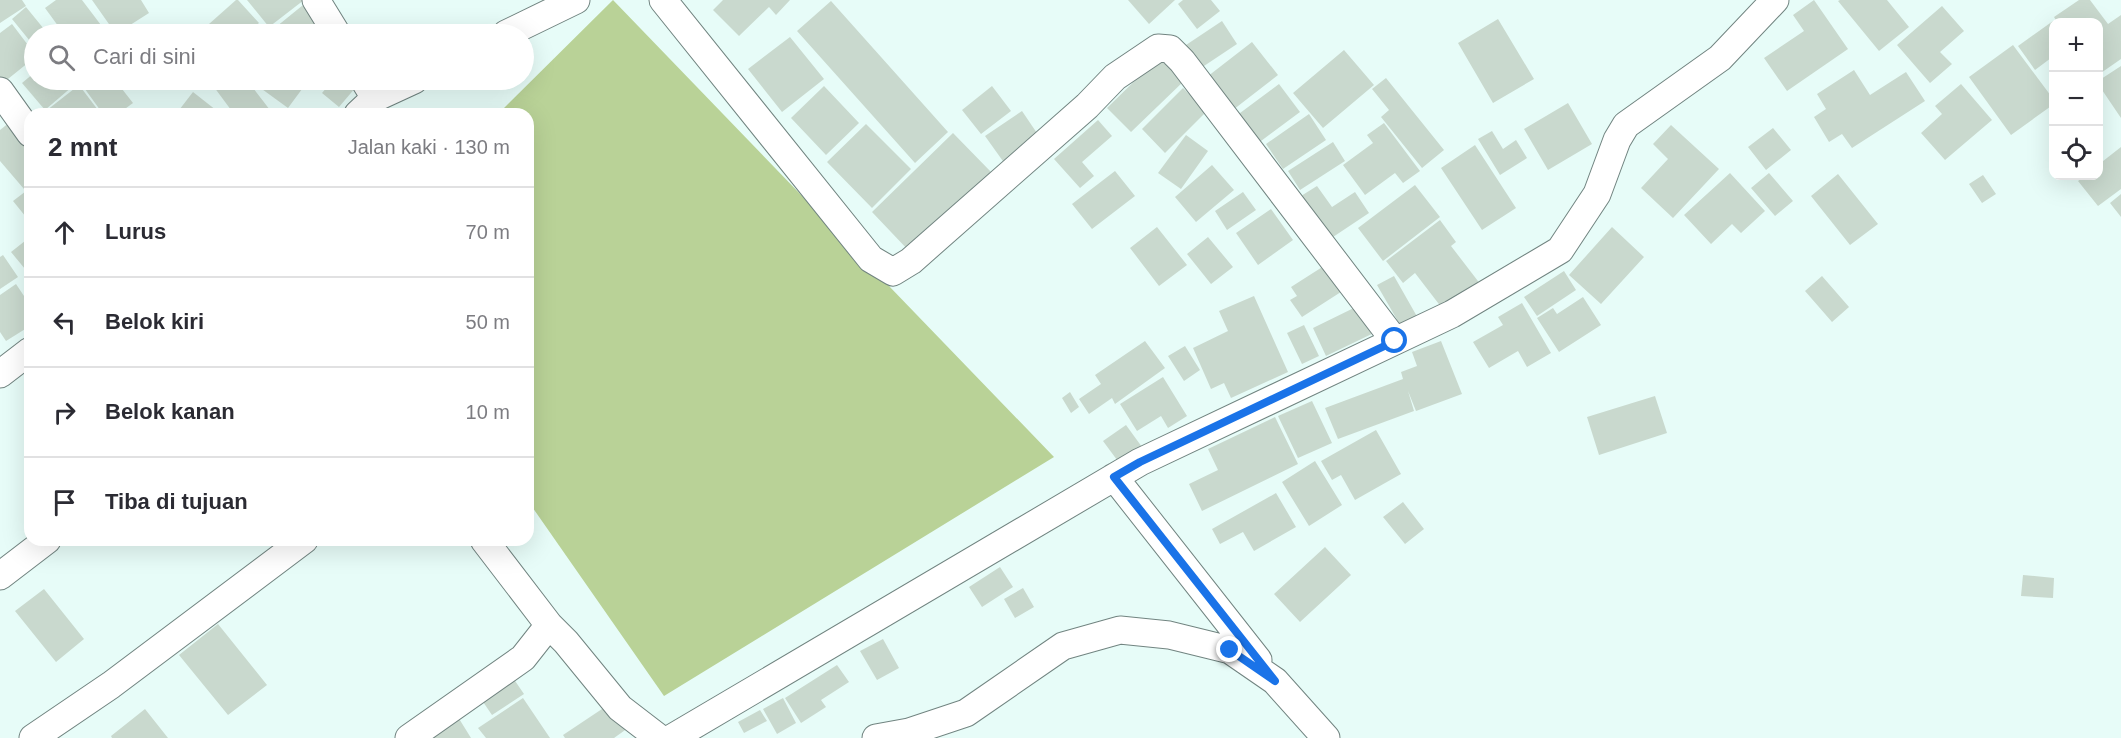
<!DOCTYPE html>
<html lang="id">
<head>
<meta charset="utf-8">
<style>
	body { margin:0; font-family:Helvetica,sans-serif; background:#f2f2f3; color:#2b2b33 }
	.controls { position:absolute; right:18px; top:18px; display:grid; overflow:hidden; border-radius:12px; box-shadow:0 6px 24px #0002 }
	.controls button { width:54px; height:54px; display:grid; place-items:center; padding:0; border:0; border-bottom:2px solid #e1e1e2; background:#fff; color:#2b2b33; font:30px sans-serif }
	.stop { position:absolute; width:18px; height:18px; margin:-14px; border:4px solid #1a73e8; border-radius:50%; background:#fff }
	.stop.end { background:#1a73e8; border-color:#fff; box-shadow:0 2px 6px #0008 }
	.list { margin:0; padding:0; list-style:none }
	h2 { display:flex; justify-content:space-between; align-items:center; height:78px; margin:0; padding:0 24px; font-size:26px }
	h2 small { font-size:20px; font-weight:400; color:#7c7c81 }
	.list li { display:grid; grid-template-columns:39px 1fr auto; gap:18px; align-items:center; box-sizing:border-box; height:90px; padding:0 24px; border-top:2px solid #e1e1e2 }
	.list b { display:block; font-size:22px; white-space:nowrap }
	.list em { font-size:20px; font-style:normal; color:#7c7c81 }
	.icon { flex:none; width:33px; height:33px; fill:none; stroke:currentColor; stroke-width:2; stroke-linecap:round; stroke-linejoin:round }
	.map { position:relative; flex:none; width:2121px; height:738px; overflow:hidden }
	.search { position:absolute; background:#fff; box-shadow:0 6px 24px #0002; left:24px; top:24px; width:510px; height:66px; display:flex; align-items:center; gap:15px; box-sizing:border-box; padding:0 21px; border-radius:33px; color:#7c7c81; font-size:22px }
	.panel { position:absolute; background:#fff; box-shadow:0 6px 24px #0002; left:24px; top:108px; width:510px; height:438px; border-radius:18px }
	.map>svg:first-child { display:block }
	.green { fill:#b9d297 }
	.building { fill:#c9d9ce }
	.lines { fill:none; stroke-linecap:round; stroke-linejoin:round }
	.street-casing { stroke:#718480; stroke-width:29 }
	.street { stroke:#fff; stroke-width:27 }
	.route { stroke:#1a73e8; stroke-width:8 }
</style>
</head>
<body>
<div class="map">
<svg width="2121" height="738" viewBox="0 0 2121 738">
	<rect width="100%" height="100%" fill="#e7fcf8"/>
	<path class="green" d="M 613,0 L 1054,457 L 664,696 L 528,501 L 528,114 L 498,114 Z"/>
	<path class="building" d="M 0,0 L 22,0 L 26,6 L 0,23 Z
		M 56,0 L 82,0 L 107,33 L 64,34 L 45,8 Z
		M 92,0 L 141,0 L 149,13 L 116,34 Z
		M 236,0 L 238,0 L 259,23 L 246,34 L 219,34 L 209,24 Z
		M 247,0 L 304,0 L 269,27 Z
		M 723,0 L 790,0 L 776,15 L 769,7 L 739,36 L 713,10 Z
		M 1128,0 L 1175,0 L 1149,24 Z
		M 1183,0 L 1211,0 L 1220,11 L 1197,29 L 1178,4 Z
		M 1814,0 L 1848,49 L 1787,91 L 1764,58 L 1804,31 L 1793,15 Z
		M 1840,0 L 1887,0 L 1909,27 L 1879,51 L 1838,1 Z
		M 2079,0 L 2090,0 L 2108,24 L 2121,15 L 2121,59 L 2098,75 L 2098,22 L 2057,22 L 2054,17 Z
		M 308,1 L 326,24 L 313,34 L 273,34 L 271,31 Z
		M 831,1 L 948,132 L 915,163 L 797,31 Z
		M 1942,6 L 1964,31 L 1940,52 L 1952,64 L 1930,83 L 1897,45 Z
		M 26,7 L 48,34 L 34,34 L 34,46 L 12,19 Z
		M 1498,19 L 1534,79 L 1493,103 L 1458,43 Z
		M 1222,21 L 1237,44 L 1198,70 L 1183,47 Z
		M 2053,21 L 2054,62 L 2051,58 L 2035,70 L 2018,46 Z
		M 12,24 L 34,53 L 34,58 L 3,83 L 0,80 L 0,33 Z
		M 790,37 L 824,79 L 782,112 L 748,69 Z
		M 1252,42 L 1278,75 L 1229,113 L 1203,80 Z
		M 2013,45 L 2054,100 L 2054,104 L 2011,135 L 1969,77 Z
		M 1344,50 L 1374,85 L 1323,128 L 1293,93 Z
		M 1161,55 L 1185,80 L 1131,132 L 1107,108 Z
		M 2121,66 L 2121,118 L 2098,84 L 2098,81 Z
		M 1854,70 L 1870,95 L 1906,72 L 1925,101 L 1852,148 L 1842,134 L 1829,142 L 1814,117 L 1826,109 L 1817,94 Z
		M 34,73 L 34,80 L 80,80 L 45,110 L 22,83 Z
		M 1386,78 L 1444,150 L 1422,168 L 1381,117 L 1389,110 L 1372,89 Z
		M 89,80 L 115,80 L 133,103 L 118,114 L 103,114 L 82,85 Z
		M 224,80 L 247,80 L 270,110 L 264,114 L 234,114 L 214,87 Z
		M 258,80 L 297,80 L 305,85 L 288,108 L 255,84 Z
		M 307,80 L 330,80 L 321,90 Z
		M 333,80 L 346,80 L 356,87 L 339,107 L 322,93 Z
		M 1279,84 L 1300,112 L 1257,144 L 1236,116 Z
		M 1961,84 L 1992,120 L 1945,160 L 1921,133 L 1942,114 L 1935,106 Z
		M 79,85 L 101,114 L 42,114 Z
		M 824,86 L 859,123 L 826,155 L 791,118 Z
		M 992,86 L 1011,111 L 981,134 L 962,110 Z
		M 1183,88 L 1207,111 L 1165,153 L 1142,129 Z
		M 193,92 L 221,114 L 176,114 Z
		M 1568,103 L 1592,144 L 1548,170 L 1524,129 Z
		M 1022,111 L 1041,139 L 1005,164 L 985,136 Z
		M 1309,114 L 1326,140 L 1283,169 L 1266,144 Z
		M 1098,120 L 1112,136 L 1082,162 L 1094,176 L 1080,188 L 1054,159 Z
		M 10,122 L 30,146 L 30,184 L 24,189 L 0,161 L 0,130 Z
		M 1384,123 L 1420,171 L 1403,183 L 1395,173 L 1365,195 L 1343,165 L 1373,143 L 1367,135 Z
		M 866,124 L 911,169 L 872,208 L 827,162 Z
		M 1671,125 L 1719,169 L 1673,218 L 1641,188 L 1668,159 L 1653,144 Z
		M 1773,128 L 1791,150 L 1766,170 L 1748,147 Z
		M 1492,131 L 1503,149 L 1516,140 L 1527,158 L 1500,175 L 1478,139 Z
		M 953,133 L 992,173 L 910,252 L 872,212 Z
		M 1186,135 L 1208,151 L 1181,189 L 1158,173 Z
		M 1333,142 L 1345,161 L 1300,190 L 1288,171 Z
		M 1475,145 L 1516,208 L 1482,230 L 1441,168 Z
		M 2121,147 L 2121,189 L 2098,206 L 2078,181 L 2085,176 L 2098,176 L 2098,165 Z
		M 1212,165 L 1234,190 L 1196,222 L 1175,197 Z
		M 1115,171 L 1135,196 L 1092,229 L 1072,204 Z
		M 1730,173 L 1765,211 L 1741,233 L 1732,224 L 1711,244 L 1684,215 Z
		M 1769,173 L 1793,201 L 1775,216 L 1751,188 Z
		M 1838,174 L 1878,224 L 1850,245 L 1811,196 Z
		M 1983,175 L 1996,194 L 1982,203 L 1969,184 Z
		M 1415,185 L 1440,217 L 1383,261 L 1358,228 Z
		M 1317,186 L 1332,207 L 1355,192 L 1369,213 L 1330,239 L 1301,196 Z
		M 30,188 L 30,222 L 13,201 Z
		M 1243,192 L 1256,210 L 1227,230 L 1215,211 Z
		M 2121,194 L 2121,217 L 2110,203 Z
		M 1271,209 L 1293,240 L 1258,265 L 1236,233 Z
		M 1440,220 L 1456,242 L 1451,246 L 1481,285 L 1445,312 L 1415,273 L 1403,283 L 1386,261 Z
		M 1157,227 L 1187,265 L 1159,286 L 1130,248 Z
		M 1612,227 L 1644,257 L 1601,304 L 1569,275 Z
		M 30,237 L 30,275 L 11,252 Z
		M 1208,237 L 1233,267 L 1211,284 L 1187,254 Z
		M 3,255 L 18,277 L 0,289 L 0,257 Z
		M 1327,264 L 1344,290 L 1302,317 L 1290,300 L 1297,296 L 1291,287 Z
		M 1564,271 L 1576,290 L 1537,316 L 1524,297 Z
		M 1394,276 L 1419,320 L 1403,330 L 1377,285 Z
		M 1822,276 L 1849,307 L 1832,322 L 1805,291 Z
		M 16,284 L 30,305 L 30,326 L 6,341 L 0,332 L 0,295 Z
		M 1254,296 L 1288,372 L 1231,398 L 1224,383 L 1211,389 L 1193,348 L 1228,331 L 1219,311 Z
		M 1583,297 L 1601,325 L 1559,352 L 1537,318 L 1553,308 L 1557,314 Z
		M 1364,303 L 1378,331 L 1326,356 L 1313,328 Z
		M 1522,303 L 1551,353 L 1527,367 L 1518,351 L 1489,368 L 1473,342 L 1503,325 L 1498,317 Z
		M 1304,325 L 1319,356 L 1302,364 L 1287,333 Z
		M 1145,341 L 1165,368 L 1115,404 L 1112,398 L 1089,414 L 1079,399 L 1101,384 L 1095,375 Z
		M 1441,341 L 1462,394 L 1416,411 L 1408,391 L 1414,411 L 1338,439 L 1325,408 L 1403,379 L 1401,372 L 1417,366 L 1412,352 Z
		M 1185,346 L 1200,370 L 1184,381 L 1168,356 Z
		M 1163,377 L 1187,416 L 1168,428 L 1161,416 L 1137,431 L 1120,404 Z
		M 1070,392 L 1079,407 L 1071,413 L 1062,398 Z
		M 1655,396 L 1667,433 L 1599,455 L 1587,417 Z
		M 1312,401 L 1332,443 L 1298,458 L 1278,416 Z
		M 1275,417 L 1298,464 L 1202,511 L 1189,484 L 1218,470 L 1208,449 Z
		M 1126,425 L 1142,447 L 1120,464 L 1103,441 Z
		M 1376,430 L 1401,474 L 1355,500 L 1341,475 L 1332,480 L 1321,461 Z
		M 1315,461 L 1342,505 L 1309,526 L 1282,482 Z
		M 1276,493 L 1296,527 L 1254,551 L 1243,532 L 1220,544 L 1212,529 Z
		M 1403,502 L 1424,529 L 1405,544 L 1383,517 Z
		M 1325,547 L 1351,575 L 1300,622 L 1274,594 Z
		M 1000,567 L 1013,587 L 982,607 L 969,587 Z
		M 2023,575 L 2054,578 L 2053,598 L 2021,596 Z
		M 1023,588 L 1034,607 L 1015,618 L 1004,599 Z
		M 44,589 L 84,639 L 56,662 L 15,611 Z
		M 218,624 L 267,685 L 228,715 L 179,655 Z
		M 883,639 L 899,668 L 877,680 L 860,651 Z
		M 837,665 L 849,682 L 821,700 L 826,707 L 801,723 L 785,698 Z
		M 511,675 L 524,694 L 492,715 L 479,696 Z
		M 523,698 L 550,738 L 486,738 L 478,728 Z
		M 783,698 L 796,723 L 777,734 L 763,709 Z
		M 611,703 L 628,728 L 614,738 L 565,738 L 563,735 Z
		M 145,709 L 168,738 L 112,738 L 111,736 Z
		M 760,710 L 767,721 L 744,733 L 738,722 Z
		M 458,717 L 471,738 L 425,738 Z"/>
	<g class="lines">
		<g class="street-casing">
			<path id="street" d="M 316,0 L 337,34
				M 663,0 L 871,259 L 893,272 L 911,261 L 1087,106 L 1115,77 L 1158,48 L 1170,49 L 1182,61 L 1395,341
				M 506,34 L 576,0
				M 0,91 L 30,133
				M 375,98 L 414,80
				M 358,114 L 375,98 L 364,80
				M 0,374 L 30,351
				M 1114,477 L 1258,660
				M 484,540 L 549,625 L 566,642 L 620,708 L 659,738
				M 0,576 L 47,540
				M 33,738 L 111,685 L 304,540
				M 409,738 L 523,658 L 549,625
				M 672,738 L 1140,462 L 1452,314 L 1560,250 L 1597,194 L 1617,140 L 1626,125 L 1720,58 L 1775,0
				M 876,738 L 909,732 L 966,713 L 1063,646 L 1120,630 L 1169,635 L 1230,650 L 1275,681 L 1326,738"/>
		</g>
		<use href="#street" class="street"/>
	</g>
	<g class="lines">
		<path class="route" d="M 1230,650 L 1275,681 L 1114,477 L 1140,462 L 1395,341"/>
	</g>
</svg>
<div class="controls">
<button>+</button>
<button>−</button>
<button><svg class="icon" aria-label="locate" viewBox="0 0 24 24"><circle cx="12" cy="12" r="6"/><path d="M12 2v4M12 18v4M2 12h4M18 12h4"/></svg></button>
</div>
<div class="stop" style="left:1395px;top:341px"></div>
<div class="stop end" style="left:1230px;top:650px"></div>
<div class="search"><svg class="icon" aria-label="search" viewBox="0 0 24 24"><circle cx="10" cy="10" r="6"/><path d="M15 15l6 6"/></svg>Cari di sini</div>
<section class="panel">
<h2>2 mnt<small>Jalan kaki · 130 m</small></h2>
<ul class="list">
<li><svg class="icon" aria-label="ahead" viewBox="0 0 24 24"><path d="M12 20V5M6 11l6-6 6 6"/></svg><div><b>Lurus</b></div><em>70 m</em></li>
<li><svg class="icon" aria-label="left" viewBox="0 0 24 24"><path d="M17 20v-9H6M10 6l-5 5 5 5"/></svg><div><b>Belok kiri</b></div><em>50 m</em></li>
<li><svg class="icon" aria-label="right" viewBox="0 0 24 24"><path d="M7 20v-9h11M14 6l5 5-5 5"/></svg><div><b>Belok kanan</b></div><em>10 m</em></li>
<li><svg class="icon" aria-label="arrive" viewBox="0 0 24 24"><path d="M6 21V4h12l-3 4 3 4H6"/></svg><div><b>Tiba di tujuan</b></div></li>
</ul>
</section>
</div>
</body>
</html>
